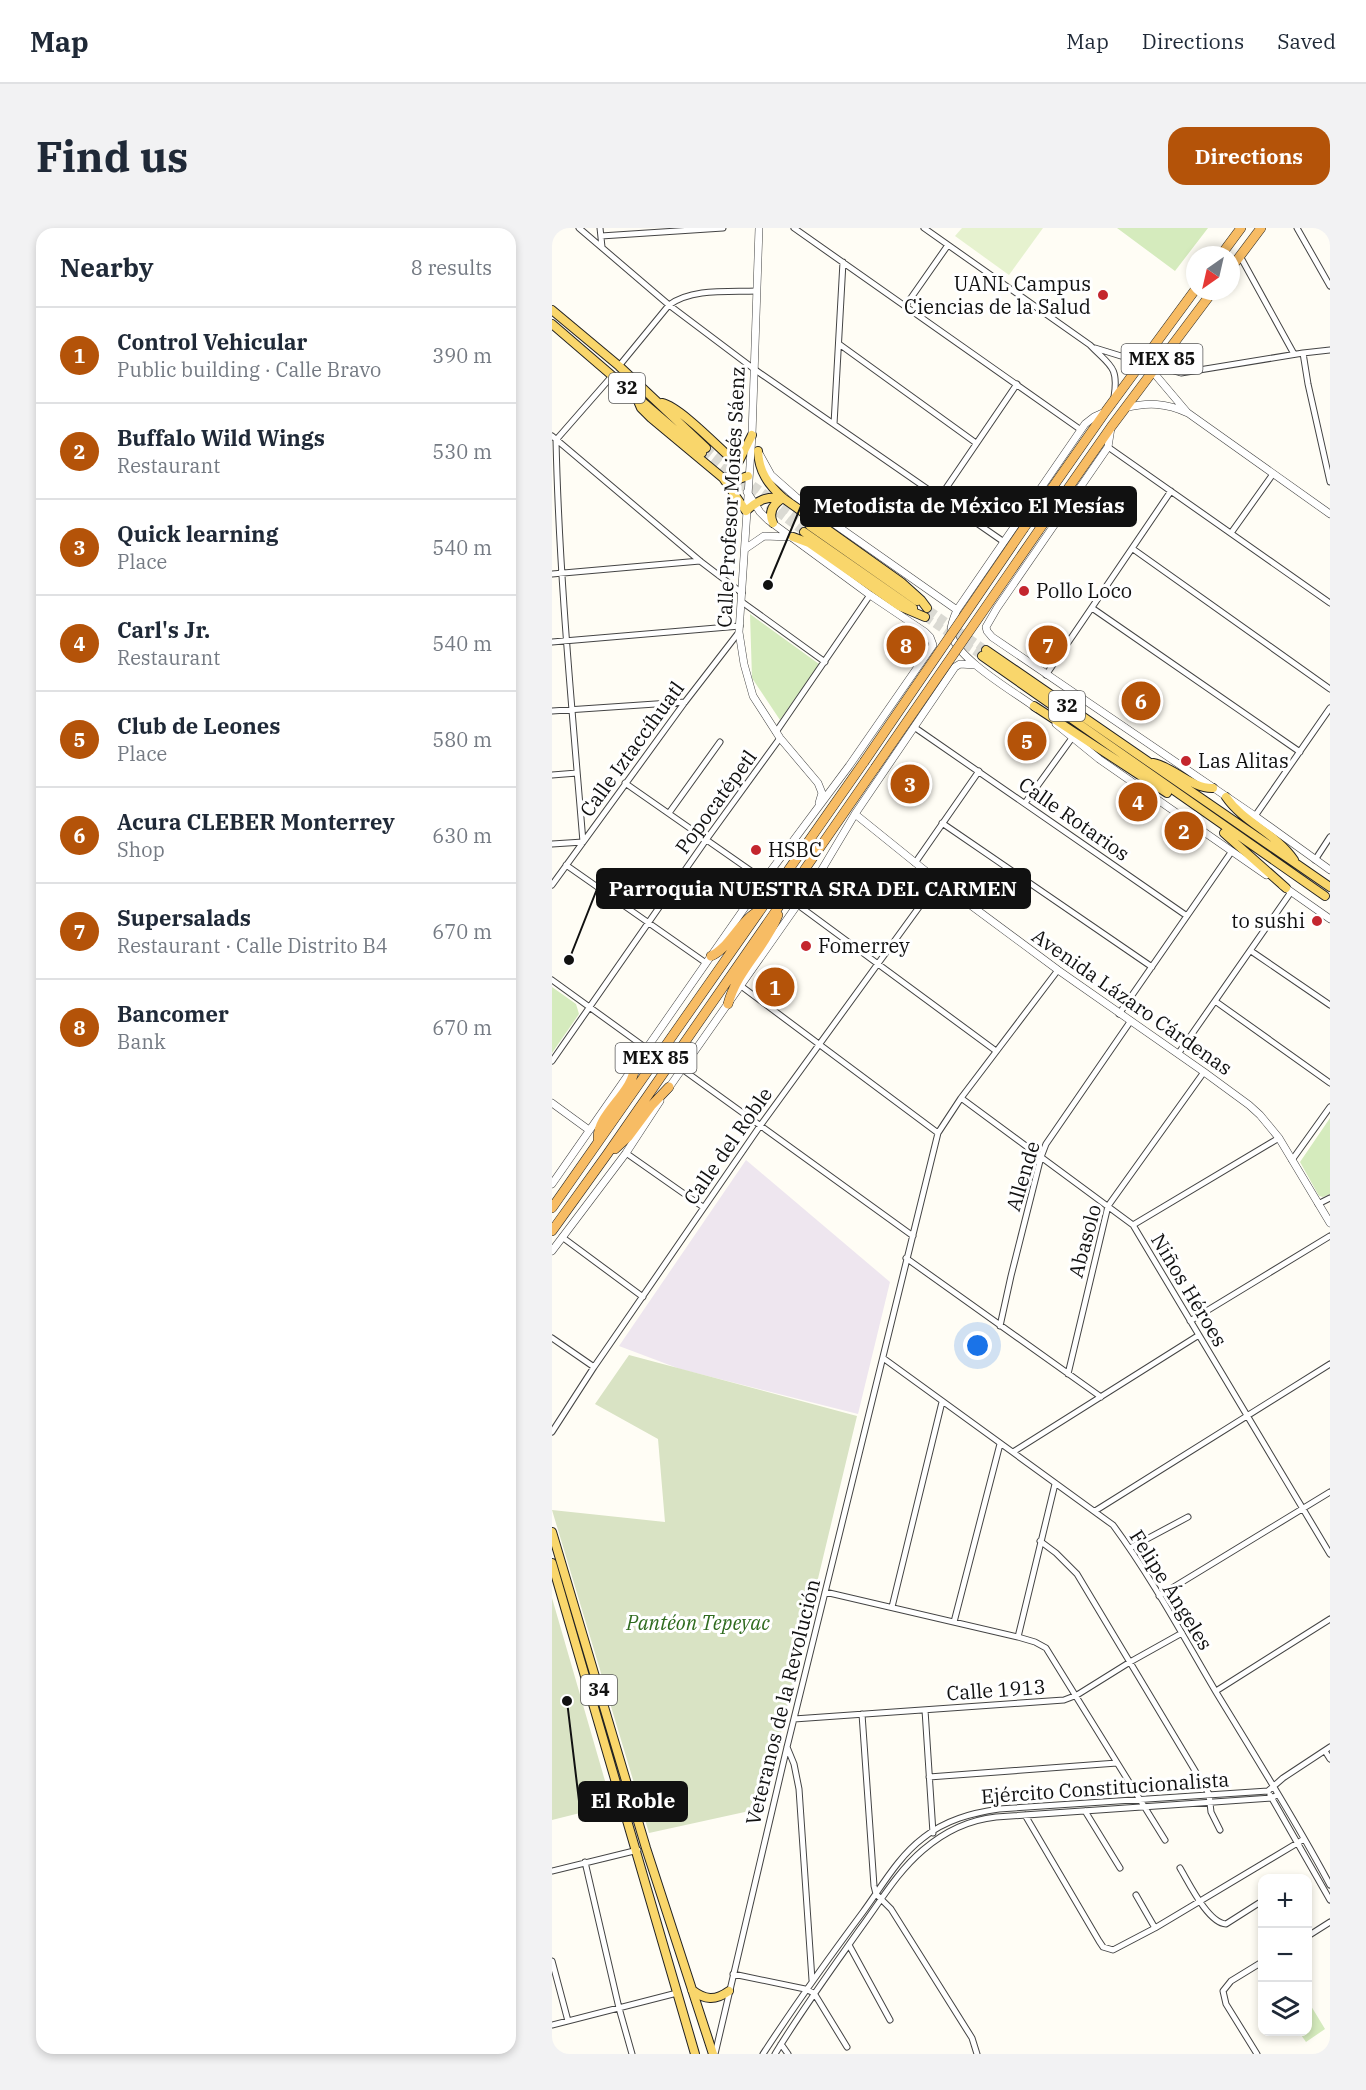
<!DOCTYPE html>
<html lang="en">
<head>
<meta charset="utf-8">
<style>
	body { margin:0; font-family:"IBM Plex Serif",serif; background:#f2f2f3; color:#1f2937 }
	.controls { position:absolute; right:18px; bottom:18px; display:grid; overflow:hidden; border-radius:12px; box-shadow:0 3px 9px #0003 }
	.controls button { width:54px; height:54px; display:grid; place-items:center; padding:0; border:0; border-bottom:2px solid #e0e1e3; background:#fff; color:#1f2937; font:30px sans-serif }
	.compass { position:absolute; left:634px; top:18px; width:54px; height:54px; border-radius:50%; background:#fff; box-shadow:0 3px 9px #0003; rotate:214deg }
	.you { position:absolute; left:426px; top:1118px; width:21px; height:21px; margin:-15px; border:4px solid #fff; border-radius:50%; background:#1a73e8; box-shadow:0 0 0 9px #1a73e833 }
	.badge { display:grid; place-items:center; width:39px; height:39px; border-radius:50%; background:#b45309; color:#fff; font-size:20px; font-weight:700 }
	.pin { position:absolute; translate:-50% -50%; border:3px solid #fff; box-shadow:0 2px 6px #0006 }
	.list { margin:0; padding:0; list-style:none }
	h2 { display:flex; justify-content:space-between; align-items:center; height:78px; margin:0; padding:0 24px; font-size:26px }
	h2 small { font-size:20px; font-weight:400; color:#747a83 }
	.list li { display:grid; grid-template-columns:39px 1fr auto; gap:18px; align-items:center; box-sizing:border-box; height:96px; padding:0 24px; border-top:2px solid #e0e1e3 }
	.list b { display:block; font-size:22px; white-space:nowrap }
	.list p { margin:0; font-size:20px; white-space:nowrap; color:#747a83 }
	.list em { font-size:20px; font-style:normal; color:#747a83 }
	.icon { flex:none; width:33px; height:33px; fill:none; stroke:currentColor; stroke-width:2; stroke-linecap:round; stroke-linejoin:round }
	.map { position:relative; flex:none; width:778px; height:1826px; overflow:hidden; border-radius:18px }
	header { display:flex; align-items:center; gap:36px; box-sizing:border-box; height:84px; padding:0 30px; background:#fff; border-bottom:2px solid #e0e1e3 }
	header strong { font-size:28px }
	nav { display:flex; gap:33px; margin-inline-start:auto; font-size:21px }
	.intro { display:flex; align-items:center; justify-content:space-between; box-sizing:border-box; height:144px; padding:0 36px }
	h1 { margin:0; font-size:42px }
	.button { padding:15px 27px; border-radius:18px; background:#b45309; color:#fff; font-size:21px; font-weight:700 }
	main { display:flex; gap:36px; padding:0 36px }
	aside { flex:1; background:#fff; border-radius:18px; box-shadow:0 3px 9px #0003 }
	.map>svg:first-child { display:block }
	.industrial { fill:#eee6ef }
	.green { fill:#d5ebbd }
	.cemetery { fill:#d9e3c4 }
	.pitch { fill:#e6f2cf }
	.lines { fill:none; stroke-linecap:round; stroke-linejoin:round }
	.primary-tunnel { stroke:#dbdad3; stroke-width:8; stroke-dasharray:8 4; stroke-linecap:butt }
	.minor-casing { stroke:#444; stroke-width:7 }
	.tertiary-casing { stroke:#444; stroke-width:8 }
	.primary-casing { stroke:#222; stroke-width:10 }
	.trunk-casing { stroke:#222; stroke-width:10 }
	.minor { stroke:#fff; stroke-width:5 }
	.tertiary { stroke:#fff; stroke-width:7 }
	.primary { stroke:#f9d66b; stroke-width:8 }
	.trunk { stroke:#f7bc64; stroke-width:9 }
	.trunk-bridge-casing { stroke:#222; stroke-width:10; stroke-linecap:butt }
	.trunk-bridge { stroke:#f7bc64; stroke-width:9 }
	.poi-dot { fill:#c4262e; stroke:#fff; stroke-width:2 }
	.labels { text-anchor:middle; stroke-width:6; stroke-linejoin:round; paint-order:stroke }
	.shield { fill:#fff; stroke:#585858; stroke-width:1.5 }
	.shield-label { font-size:18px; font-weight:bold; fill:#111 }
	.poi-label { font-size:20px; fill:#111; stroke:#fff; text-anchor:start }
	.street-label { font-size:20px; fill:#111; stroke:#fff }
	.park-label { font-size:20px; font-style:italic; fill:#2f6b1f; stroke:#fff }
	.leader { fill:none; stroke:#111; stroke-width:2 }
	.callout-dot { fill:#111; stroke:#fff; stroke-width:2 }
	.callout { fill:#111; stroke:#111; stroke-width:2 }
	.callout-label { font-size:21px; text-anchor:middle; font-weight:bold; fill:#fff }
</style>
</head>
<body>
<header>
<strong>Map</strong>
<nav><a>Map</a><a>Directions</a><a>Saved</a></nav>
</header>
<div class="intro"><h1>Find us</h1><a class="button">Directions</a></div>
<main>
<aside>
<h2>Nearby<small>8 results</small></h2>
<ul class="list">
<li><span class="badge">1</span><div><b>Control Vehicular</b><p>Public building · Calle Bravo</p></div><em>390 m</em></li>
<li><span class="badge">2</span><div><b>Buffalo Wild Wings</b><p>Restaurant</p></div><em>530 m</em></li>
<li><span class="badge">3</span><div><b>Quick learning</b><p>Place</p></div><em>540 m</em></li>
<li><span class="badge">4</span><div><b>Carl's Jr.</b><p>Restaurant</p></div><em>540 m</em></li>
<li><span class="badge">5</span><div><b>Club de Leones</b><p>Place</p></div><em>580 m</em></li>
<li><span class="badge">6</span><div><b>Acura CLEBER Monterrey</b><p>Shop</p></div><em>630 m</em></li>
<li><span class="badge">7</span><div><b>Supersalads</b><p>Restaurant · Calle Distrito B4</p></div><em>670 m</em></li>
<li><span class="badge">8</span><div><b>Bancomer</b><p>Bank</p></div><em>670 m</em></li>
</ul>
</aside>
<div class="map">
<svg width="778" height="1826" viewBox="0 0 778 1826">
	<rect width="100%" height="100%" fill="#fffdf5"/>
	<path class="industrial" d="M 194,932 L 338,1054 L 306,1186 L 128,1141 L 67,1118 Z"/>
	<path class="green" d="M 565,0 L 656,0 L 623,43 Z
		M 198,386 L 267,436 L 228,492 L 200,450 Z
		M 0,759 L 24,776 L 27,786 L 0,825 Z
		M 778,890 L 778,966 L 771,969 L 767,968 L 748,934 Z
		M 756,1773 L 773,1801 L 754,1814 L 747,1804 L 756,1804 Z"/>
	<path class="cemetery" d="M 77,1127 L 305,1188 L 211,1580 L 97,1605 L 0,1282 L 113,1294 L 106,1211 L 43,1176 Z
		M 0,1370 L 60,1577 L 0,1592 Z"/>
	<path class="pitch" d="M 410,0 L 491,0 L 457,47 L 403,8 Z"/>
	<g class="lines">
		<path class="primary-tunnel" d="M 154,220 L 187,247 L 258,298
			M 150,225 L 189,257 L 252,304
			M 377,382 L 434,422
			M 373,389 L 430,428"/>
		<g class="minor-casing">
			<path id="minor" d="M 27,0 L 117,77 L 202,141 L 452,314
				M 48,0 L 50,19
				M 242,0 L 529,202
				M 372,0 L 538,117 C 558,138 567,138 562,169
				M 745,0 L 778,58
				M 49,8 L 171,0
				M 688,28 L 742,126
				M 354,77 L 396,17
				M 287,116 L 424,215
				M 543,120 L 569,128 L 598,122
				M 751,125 L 756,156 L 778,254
				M 67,138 L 117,77 C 140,60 176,64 204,63
				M 605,138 L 629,145 L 751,125 L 778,122
				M 282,196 L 291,34
				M 0,208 L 148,333 L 190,365
				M 556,219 L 778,375
				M 388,269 L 465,156
				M 679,305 L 721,246
				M 581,321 L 778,461
				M 0,346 L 148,333
				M 190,374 L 273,434
				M 540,380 L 748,524
				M 0,414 L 188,398
				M 494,447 L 619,263
				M 0,483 L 133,474
				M 362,499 L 635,688
				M 224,504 L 318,367
				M 0,547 L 25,545
				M 73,555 L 212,652
				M 473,575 L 520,510
				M 117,585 L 168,514
				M 703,588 L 778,480
				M 390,595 L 600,739
				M 31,614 C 20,480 7,346 4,212 L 60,148
				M 0,616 L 31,614
				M 763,632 L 778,609
				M 363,635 L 427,543
				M 14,637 L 154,735
				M 0,657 L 133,474 L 187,404
				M 246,677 L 444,823
				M 699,723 L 778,777
				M 0,752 L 94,820
				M 189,758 L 386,905
				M 663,773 L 778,855
				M 567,786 L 680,623
				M 626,826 L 739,664
				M 0,833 L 154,612 L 228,510
				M 130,841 L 361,1008
				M 409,870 L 581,997 L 778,1326
				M 74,925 L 151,979
				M 740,932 L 778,879
				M 766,976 L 778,970
				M 581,997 L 727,910
				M 10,1009 L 91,1069
				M 354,1030 L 549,1169
				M 638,1093 L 778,1008
				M 448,1098 L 459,1048 L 489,929 L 494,916 L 578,794
				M 0,1110 L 42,1139
				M 331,1130 L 561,1297 C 600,1350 631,1408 664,1464 C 703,1528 743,1591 778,1657
				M 516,1146 L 556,978 L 652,844
				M 0,1204 L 42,1139 L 208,898 L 386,653
				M 461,1224 L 647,1107
				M 543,1283 L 778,1136
				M 488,1313 L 504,1325 L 525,1346 L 657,1566 L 659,1584 L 668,1602
				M 578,1320 L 636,1289
				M 273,1364 L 466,1409 L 483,1414 L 494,1420 L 613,1612
				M 607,1368 L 778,1264
				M 340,1379 L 390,1174
				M 402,1394 L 448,1216
				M 466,1409 L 503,1256
				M 664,1463 L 778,1391
				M 373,1482 L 381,1605
				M 310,1486 L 322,1658 L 324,1666 L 339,1681 L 420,1810 L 425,1826
				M 242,1491 L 512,1472 L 525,1467 L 578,1434 L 630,1405
				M 235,1519 L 242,1536 L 247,1561 L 260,1752
				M 773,1523 L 778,1531
				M 377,1549 L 565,1535
				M 718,1567 L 778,1672
				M 533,1583 L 568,1640
				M 473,1587 L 547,1713 L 551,1719 L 561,1722 L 603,1700 L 752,1611
				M 33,1634 L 67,1780 L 80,1826
				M 628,1640 C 637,1655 656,1695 674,1696 L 707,1675
				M 0,1643 L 86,1622
				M 584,1667 L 603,1700
				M 756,1708 L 778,1694
				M 297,1717 L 338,1792
				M 0,1733 L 16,1793
				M 181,1746 L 253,1761 L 262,1765 L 295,1819
				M 0,1797 L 125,1765
				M 229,1816 L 236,1826
				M 163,1826 L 235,1519 L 386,905 L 409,870 L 506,742
				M 211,1826 C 243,1777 276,1731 311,1684 C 330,1658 346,1629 371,1610 C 393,1592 420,1585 447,1581 L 716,1563 L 731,1550 L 778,1519
				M 223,1826 C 249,1783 279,1742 308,1701 C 328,1674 345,1644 371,1622 C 392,1604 416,1592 444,1589 L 720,1570 L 726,1566
				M 705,1826 L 674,1776 L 671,1763 L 679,1753 L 710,1734"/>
		</g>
		<g class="tertiary-casing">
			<path id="tertiary" d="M 207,0 L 200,207 L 187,404 L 192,436 L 201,468 L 228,510 L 266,555 L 270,565 L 267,575
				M 601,144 L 634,183
				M 573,180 C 596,174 614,175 636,185 L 778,286
				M 559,200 L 556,219 L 445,380 L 434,399 L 435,403 L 440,409 L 703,588 L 778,642
				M 208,227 L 219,247 L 244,269 L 405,382
				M 193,321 L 212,308 L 238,309
				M 484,480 C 464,465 403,430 399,405 C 398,398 402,389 405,382 L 533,196 L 542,189 L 553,184
				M 504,496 L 547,531 L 714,647
				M 303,586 L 386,653 L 506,742 L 652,844 L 697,877 L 708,887 L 727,910 L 778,995
				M 731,658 L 778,691
				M 116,861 L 269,643 L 303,586 L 403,439 L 408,436 L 423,437
				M 0,875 L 37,902
				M 0,956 L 212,652 L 297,538 L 381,417 L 378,409 L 373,404 L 318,367 L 216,292 L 208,284 L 195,264
				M 0,1023 L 74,925 L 108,873"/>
		</g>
		<g class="primary-casing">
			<path id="primary" d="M 0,82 L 67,138 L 154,220
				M 0,96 L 150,225
				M 83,166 L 89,180 L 99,190 L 171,250 L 194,283 C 206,272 214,268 231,270
				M 110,175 C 128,179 166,219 182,233 L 187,233 L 200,207
				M 206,223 C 207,244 216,256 231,270 L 349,354 L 369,372 L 375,380
				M 171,250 C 182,249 187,243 182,233
				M 174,251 L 181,253 L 196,248
				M 221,295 C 216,284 221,276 231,270
				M 258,298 L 365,373
				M 252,304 L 361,380
				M 241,309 L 257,315 L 347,378 L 373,389
				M 434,422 L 778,659
				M 430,428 L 773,668
				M 482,478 L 615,565
				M 601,535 C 622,539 640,561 661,560
				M 674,569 C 692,595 724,605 742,632
				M 672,605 L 734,660
				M 0,1304 L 94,1620 L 161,1826
				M 0,1335 L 143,1826
				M 140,1762 C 153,1772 163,1773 177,1763"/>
		</g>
		<g class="trunk-casing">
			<path id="trunk" d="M 669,27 L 689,0
				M 679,40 L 709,0
				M 472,300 L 554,183 L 643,62
				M 487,302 L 559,199 L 661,63
				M 159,728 C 176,721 186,696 203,685
				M 176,776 C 185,742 214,719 226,687
				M 46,911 C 45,885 82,865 83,837
				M 63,921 L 76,909 L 99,878 L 117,859
				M 0,980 L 312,534
				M 0,1003 L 56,925 L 323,540"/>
		</g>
		<use href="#minor" class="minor"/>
		<use href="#tertiary" class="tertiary"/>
		<use href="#primary" class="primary"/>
		<use href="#trunk" class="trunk"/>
		<g class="trunk-bridge-casing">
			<path id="trunk-bridge" d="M 312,534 L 472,300
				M 323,540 L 487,302"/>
		</g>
		<use href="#trunk-bridge" class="trunk-bridge"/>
	</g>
	<g class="poi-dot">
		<circle cx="551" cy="67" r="6"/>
		<circle cx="472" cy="363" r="6"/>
		<circle cx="634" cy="533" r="6"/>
		<circle cx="204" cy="622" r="6"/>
		<circle cx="765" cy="693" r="6"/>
		<circle cx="254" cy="718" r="6"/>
	</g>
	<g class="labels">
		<g class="shield">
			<rect x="569.5" y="116" width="81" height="30" rx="4.5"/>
			<rect x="57" y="145" width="36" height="30" rx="4.5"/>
			<rect x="497" y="463" width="36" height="30" rx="4.5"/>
			<rect x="63.5" y="815" width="81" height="30" rx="4.5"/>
			<rect x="29" y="1447" width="36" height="30" rx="4.5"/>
		</g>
		<g class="shield-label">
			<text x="610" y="137">MEX 85</text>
			<text x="75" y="166">32</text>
			<text x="515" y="484">32</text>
			<text x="104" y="836">MEX 85</text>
			<text x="47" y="1468">34</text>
		</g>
		<g class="poi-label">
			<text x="539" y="63" text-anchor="end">UANL Campus<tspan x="539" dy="23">Ciencias de la Salud</tspan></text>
			<text x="484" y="370">Pollo Loco</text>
			<text x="646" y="540">Las Alitas</text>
			<text x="216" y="629">HSBC</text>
			<text x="753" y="700" text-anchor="end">to sushi</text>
			<text x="266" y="725">Fomerrey</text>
		</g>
		<g class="street-label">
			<text transform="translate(179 269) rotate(-87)" y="7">Calle Profesor Moisés Sáenz</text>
			<text transform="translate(80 521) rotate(-54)" y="7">Calle Iztaccíhuatl</text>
			<text transform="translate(164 574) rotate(-54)" y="7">Popocatépetl</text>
			<text transform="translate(522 591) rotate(35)" y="7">Calle Rotarios</text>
			<text transform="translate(580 774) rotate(35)" y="7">Avenida Lázaro Cárdenas</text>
			<text transform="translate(176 918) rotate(-55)" y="7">Calle del Roble</text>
			<text transform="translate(471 948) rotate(-73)" y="7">Allende</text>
			<text transform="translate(533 1013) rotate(-75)" y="7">Abasolo</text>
			<text transform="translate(637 1062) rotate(59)" y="7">Niños Héroes</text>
			<text transform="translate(619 1362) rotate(58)" y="7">Felipe Ángeles</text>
			<text transform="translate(444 1462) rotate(-4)" y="7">Calle 1913</text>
			<text transform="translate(231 1474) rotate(-76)" y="7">Veteranos de la Revolución</text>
			<text transform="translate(553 1560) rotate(-4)" y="7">Ejército Constitucionalista</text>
		</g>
		<g class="park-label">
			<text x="146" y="1402">Pantéon Tepeyac</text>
		</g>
	</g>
	<path class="leader" d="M216 357L249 278M17 732L45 661M15 1473L27 1573"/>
	<g class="callout-dot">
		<circle cx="216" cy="357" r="6"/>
		<circle cx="17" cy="732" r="6"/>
		<circle cx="15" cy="1473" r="6"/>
	</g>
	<g class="callout">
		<rect x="249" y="259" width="335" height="39" rx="6"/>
		<rect x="45" y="641" width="433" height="39" rx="6"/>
		<rect x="27" y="1554" width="108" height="39" rx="6"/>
	</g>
	<g class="callout-label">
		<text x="417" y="285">Metodista de México El Mesías</text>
		<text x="261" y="668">Parroquia NUESTRA SRA DEL CARMEN</text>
		<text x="81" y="1580">El Roble</text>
	</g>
</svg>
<div class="controls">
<button>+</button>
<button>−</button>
<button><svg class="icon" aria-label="layers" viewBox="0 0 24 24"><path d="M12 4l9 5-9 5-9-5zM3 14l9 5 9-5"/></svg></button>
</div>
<svg class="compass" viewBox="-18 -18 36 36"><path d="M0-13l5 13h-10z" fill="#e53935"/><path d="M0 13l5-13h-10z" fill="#747a83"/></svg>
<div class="you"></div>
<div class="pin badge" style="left:223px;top:759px">1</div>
<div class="pin badge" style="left:632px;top:603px">2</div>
<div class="pin badge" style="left:358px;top:556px">3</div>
<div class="pin badge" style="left:586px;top:574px">4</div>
<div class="pin badge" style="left:475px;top:513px">5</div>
<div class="pin badge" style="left:589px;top:473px">6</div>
<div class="pin badge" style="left:496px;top:417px">7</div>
<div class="pin badge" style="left:354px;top:417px">8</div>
</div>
</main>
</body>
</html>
